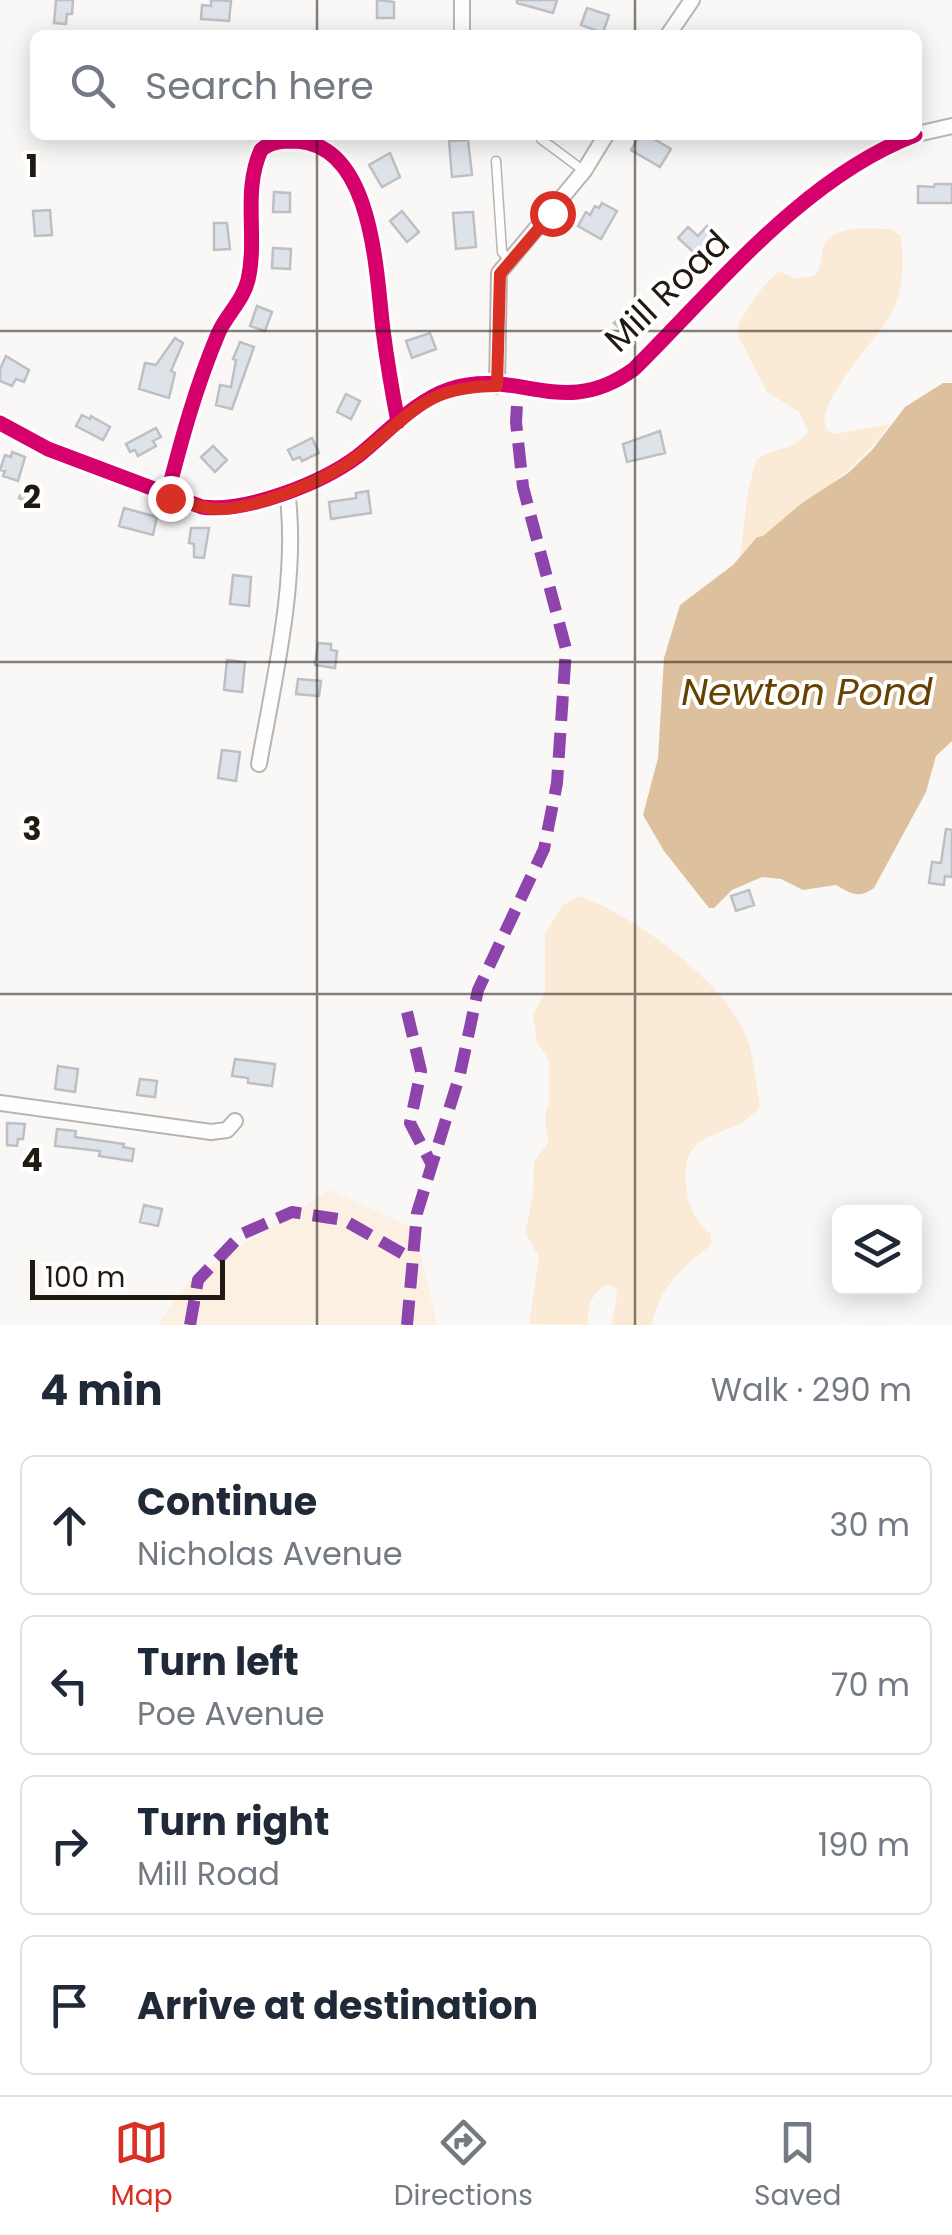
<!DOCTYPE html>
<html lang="en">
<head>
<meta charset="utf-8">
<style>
	body { margin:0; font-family:Poppins,sans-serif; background:#f6f6f7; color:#1f2937 }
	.controls { position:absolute; right:30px; bottom:30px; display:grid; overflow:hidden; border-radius:15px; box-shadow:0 5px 25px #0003 }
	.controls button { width:90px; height:90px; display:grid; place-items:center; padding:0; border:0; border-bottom:2px solid #e0e1e3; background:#fff; color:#1f2937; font:50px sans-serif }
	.scale { position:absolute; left:30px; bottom:25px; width:195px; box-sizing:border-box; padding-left:10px; border:5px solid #201a12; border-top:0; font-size:28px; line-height:35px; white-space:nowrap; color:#201a12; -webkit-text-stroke:8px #fff; paint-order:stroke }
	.stop { position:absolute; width:30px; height:30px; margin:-22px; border:8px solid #d93025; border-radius:50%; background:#fff }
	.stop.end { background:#d93025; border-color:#fff; box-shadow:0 2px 10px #0008 }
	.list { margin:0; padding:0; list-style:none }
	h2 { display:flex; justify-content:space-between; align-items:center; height:130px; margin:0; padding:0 40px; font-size:42px }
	h2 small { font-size:32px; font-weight:400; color:#747a83 }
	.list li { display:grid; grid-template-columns:65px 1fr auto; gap:30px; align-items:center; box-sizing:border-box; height:140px; margin:0 20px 20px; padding:0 20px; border:2px solid #e0e1e3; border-radius:15px }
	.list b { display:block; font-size:38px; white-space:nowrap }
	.list p { margin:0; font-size:32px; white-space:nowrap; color:#747a83 }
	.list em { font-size:32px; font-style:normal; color:#747a83 }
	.icon { flex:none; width:55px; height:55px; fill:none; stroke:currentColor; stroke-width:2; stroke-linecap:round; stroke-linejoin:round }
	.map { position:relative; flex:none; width:952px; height:1325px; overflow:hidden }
	.search { position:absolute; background:#fff; box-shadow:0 5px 25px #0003; left:30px; right:30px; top:30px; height:110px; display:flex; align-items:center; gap:25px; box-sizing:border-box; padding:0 35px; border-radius:15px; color:#747a83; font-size:38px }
	.sheet { height:770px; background:#fff }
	nav { display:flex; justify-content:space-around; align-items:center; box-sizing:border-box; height:140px; border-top:2px solid #e0e1e3; background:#fff; font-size:28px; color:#747a83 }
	nav a { display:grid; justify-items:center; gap:5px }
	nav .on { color:#d93025 }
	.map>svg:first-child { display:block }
	.built { fill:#fbf0e2 }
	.green { fill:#fbead6 }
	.water { fill:#ddc19e }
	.building { fill:#dee3ea; stroke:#bebfc3; stroke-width:2.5 }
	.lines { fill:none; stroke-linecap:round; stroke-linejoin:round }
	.lane-casing { stroke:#b9b4af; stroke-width:11 }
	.street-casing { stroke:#b9b4af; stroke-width:18 }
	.lane { stroke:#fefefe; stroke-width:8 }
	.street { stroke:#fefefe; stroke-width:14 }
	.quiet { stroke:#8e44ad; stroke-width:12; stroke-dasharray:25 12; stroke-linecap:butt }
	.cycleway-casing { stroke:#fff; stroke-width:21 }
	.cycleway { stroke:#d6006c; stroke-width:15 }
	.route { stroke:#d93025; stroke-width:12 }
	.grid { fill:none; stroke:#201a12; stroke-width:2.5; stroke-opacity:0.55 }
	.labels { text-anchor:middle; stroke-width:8; stroke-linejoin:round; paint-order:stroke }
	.street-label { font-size:35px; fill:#201a12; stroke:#fff }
	.water-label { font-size:38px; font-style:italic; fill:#664100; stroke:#fff }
	.grid-label { font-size:32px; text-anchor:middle; font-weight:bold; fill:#201a12; stroke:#fff; stroke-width:8; stroke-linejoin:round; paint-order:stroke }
</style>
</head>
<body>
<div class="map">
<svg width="952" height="1325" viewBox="0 0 952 1325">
	<rect width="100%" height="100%" fill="#faf8f6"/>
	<path class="built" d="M 330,1190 L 415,1229 L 437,1325 L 158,1325 L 191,1278 Z"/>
	<path class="green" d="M 891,229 L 901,236 C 910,319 879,323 840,385 C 833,396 825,408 824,421 L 827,430 L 835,434 L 890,424 C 857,472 808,499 763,536 L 757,537 L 740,557 L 748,491 L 756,460 C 774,446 795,452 808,431 L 799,412 L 767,392 L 739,337 L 738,324 L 758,293 L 778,271 L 797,279 L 815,275 C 823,265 820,254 825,243 C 835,224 874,229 891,229 Z
		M 579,896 C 633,914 727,983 747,1038 C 754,1059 756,1084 760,1106 C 732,1144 680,1122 686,1186 C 688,1207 695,1221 711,1234 L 711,1245 C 682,1268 659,1286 652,1325 L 612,1325 C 612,1312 619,1301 616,1289 L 608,1284 C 592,1291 586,1308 588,1325 L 529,1324 L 539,1257 L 525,1233 L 533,1196 L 534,1162 L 548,1143 L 545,1117 L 549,1103 L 549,1060 L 537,1042 L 533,1015 L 545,992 L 545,933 L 563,905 Z"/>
	<path class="water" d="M 943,383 L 952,383 L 952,741 L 936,756 L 926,792 L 874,888 C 858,899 852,894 836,885 L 803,890 L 781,879 L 762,877 L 732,890 L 714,908 L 709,908 L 664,851 L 643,815 L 658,758 L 664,658 L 680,605 L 733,565 L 757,537 L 763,536 L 802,503 L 848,473 L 872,450 L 905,407 Z"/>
	<path class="building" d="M 56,0 L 73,0 L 72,14 L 67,14 L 66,24 L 54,23 Z
		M 211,0 L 231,1 L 229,21 L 201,19 L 202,5 L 211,6 Z
		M 377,0 L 394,2 L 394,18 L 377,18 Z
		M 517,0 L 557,0 L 553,13 L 517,3 Z
		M 587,8 L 609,15 L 603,33 L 581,25 Z
		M 640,135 L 647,135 L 671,149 L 660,167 L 631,150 Z
		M 468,140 L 472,175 L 452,177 L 449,141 Z
		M 390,153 L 400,177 L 382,187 L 369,165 Z
		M 935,184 L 952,184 L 952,203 L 918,203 L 918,186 L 934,187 Z
		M 274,192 L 290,193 L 290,212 L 273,212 Z
		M 602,203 L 617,211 L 601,239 L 578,226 L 586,212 L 590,215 L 595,206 L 599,208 Z
		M 50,210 L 52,235 L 35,236 L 33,211 Z
		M 402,211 L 419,232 L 407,242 L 390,221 Z
		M 473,212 L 476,247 L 456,249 L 453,213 Z
		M 214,223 L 227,223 L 230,249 L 214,250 Z
		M 707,226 L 717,235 L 701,259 L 678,238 L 688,227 L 698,236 Z
		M 273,248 L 291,249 L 290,269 L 272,268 Z
		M 634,304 L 645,315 L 626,334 L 614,323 Z
		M 257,306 L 272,312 L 265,331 L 250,326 Z
		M 430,333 L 436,349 L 412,358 L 406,341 Z
		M 175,338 L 183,343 L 171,371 L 175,373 L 169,398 L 139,389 L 145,363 L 156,365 Z
		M 240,342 L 254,347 L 232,409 L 216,405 L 220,385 L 231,387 L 236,360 L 233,359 Z
		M 6,356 L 29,370 L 24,382 L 16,379 L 12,386 L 0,381 L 0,369 Z
		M 346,394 L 360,401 L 351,419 L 337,412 Z
		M 82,415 L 90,419 L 91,416 L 110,427 L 103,440 L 76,426 Z
		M 156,428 L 161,437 L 153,441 L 156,446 L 138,456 L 135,450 L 130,452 L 126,444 Z
		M 660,431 L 665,453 L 627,462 L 623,444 Z
		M 312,438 L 319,453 L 302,461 L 300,457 L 293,460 L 288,450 Z
		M 213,446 L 227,460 L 215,472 L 201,457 Z
		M 12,452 L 25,457 L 18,481 L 3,476 L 5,471 L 0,470 L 5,455 L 11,457 Z
		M 24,486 L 40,492 L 35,505 L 19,498 Z
		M 368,491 L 371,513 L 331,519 L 329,502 L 356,498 L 356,493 Z
		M 124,508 L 157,517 L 153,535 L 119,526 Z
		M 191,528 L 209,528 L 204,558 L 194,557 L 194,544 L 189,543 Z
		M 233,575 L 251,577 L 249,606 L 230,604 Z
		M 318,643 L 331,644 L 331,650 L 337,651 L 335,668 L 315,665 Z
		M 227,660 L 245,662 L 242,692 L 224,690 Z
		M 298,679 L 321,681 L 319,696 L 296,694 Z
		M 222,750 L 240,752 L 236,781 L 218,778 Z
		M 946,829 L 952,830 L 952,877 L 945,876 L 944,885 L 929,883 L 932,862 L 941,863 Z
		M 749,890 L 754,905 L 736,911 L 731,896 Z
		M 235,1059 L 275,1064 L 272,1086 L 248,1083 L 248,1078 L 232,1076 Z
		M 58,1066 L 78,1069 L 75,1092 L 55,1089 Z
		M 140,1079 L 157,1081 L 155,1097 L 137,1095 Z
		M 7,1123 L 25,1124 L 23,1139 L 18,1139 L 17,1146 L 7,1145 Z
		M 57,1129 L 76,1131 L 75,1137 L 124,1144 L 123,1147 L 134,1149 L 132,1161 L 99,1156 L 100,1151 L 55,1146 Z
		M 144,1205 L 162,1209 L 158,1226 L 140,1222 Z"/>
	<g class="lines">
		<g class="lane-casing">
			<path id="lane" d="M 541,139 L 584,171
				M 496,161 L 502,252 L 510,262"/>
		</g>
		<g class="street-casing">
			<path id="street" d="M 462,35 L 462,0
				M 668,35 L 692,0
				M 917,134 L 952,126
				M 497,386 L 499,273 L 584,171 L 606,135
				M 0,423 L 48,449 L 202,507 C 246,513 322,483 358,456 C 387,433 414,401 450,389 C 519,367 563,421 634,369 C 717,287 803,178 915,135
				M 167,496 C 181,441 196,386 218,334 C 226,315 243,301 248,280 C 258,236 242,192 261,150 C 271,141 283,141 297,141 C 374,146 376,274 383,330 C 387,361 392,391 398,422
				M 259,764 C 274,680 299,575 287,491
				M 0,1103 L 211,1132 L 227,1130 L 235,1121"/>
		</g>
		<use href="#lane" class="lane"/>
		<use href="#street" class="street"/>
		<path class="quiet" d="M 407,1012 L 421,1071 L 410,1123 L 432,1165
			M 190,1325 L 198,1280 L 242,1234 L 292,1212 L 344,1220 L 412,1259
			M 407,1325 L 417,1213 L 460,1074 L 478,990 L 544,849 L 557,783 L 566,649 L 523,487 L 516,422 L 518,387"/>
		<g class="cycleway-casing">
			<path id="cycleway" d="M 0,423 L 48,449 L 202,507 C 246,513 322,483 358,456 C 387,433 414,401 450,389 C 519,367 563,421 634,369 C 717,287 803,178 915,135
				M 167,496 C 181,441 196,386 218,334 C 226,315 243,301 248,280 C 258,236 242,192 261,150 C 271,141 283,141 297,141 C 374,146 376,274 383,330 C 387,361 392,391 398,422"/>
		</g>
		<use href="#cycleway" class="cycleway"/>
	</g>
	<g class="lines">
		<path class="route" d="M 170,498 C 187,502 205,510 223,509 C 262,506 327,480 358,456 C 411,415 424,386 497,386 L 500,274 L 552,213"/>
	</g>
	<path class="grid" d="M 317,0 L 317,35M 635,0 L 635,35M 317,135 L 317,1325M 635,135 L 635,1325M 0,331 L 952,331M 0,662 L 952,662M 0,994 L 952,994"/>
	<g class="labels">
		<g class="street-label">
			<text transform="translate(667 291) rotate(-44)" y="12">Mill Road</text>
		</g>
		<g class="water-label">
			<text x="807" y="705">Newton Pond</text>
		</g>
	</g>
	<g class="grid-label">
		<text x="32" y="177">1</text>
		<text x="32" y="508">2</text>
		<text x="32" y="840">3</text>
		<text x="32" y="1171">4</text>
	</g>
</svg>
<div class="controls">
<button><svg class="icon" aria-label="layers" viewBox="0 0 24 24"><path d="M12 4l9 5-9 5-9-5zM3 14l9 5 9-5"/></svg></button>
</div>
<div class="scale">100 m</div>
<div class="stop" style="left:552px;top:213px"></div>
<div class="stop end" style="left:170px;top:498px"></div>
<div class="search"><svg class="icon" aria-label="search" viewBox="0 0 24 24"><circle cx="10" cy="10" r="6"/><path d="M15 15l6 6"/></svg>Search here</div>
</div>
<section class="sheet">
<h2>4 min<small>Walk · 290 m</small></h2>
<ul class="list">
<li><svg class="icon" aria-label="ahead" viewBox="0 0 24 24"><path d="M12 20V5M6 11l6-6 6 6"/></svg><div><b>Continue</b><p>Nicholas Avenue</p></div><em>30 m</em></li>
<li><svg class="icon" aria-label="left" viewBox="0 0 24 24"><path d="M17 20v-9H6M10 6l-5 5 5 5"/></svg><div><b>Turn left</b><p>Poe Avenue</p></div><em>70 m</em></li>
<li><svg class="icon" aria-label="right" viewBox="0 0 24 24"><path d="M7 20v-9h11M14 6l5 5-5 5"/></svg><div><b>Turn right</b><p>Mill Road</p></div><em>190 m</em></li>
<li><svg class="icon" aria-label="arrive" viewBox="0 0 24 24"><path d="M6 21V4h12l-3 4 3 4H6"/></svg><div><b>Arrive at destination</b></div></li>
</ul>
</section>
<nav>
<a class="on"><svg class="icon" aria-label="map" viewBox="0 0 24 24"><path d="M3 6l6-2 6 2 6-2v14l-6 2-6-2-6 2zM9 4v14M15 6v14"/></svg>Map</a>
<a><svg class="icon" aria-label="directions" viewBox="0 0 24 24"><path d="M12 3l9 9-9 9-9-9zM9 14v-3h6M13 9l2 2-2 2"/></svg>Directions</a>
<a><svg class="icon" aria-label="saved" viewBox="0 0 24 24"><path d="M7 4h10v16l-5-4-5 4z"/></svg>Saved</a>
</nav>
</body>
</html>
